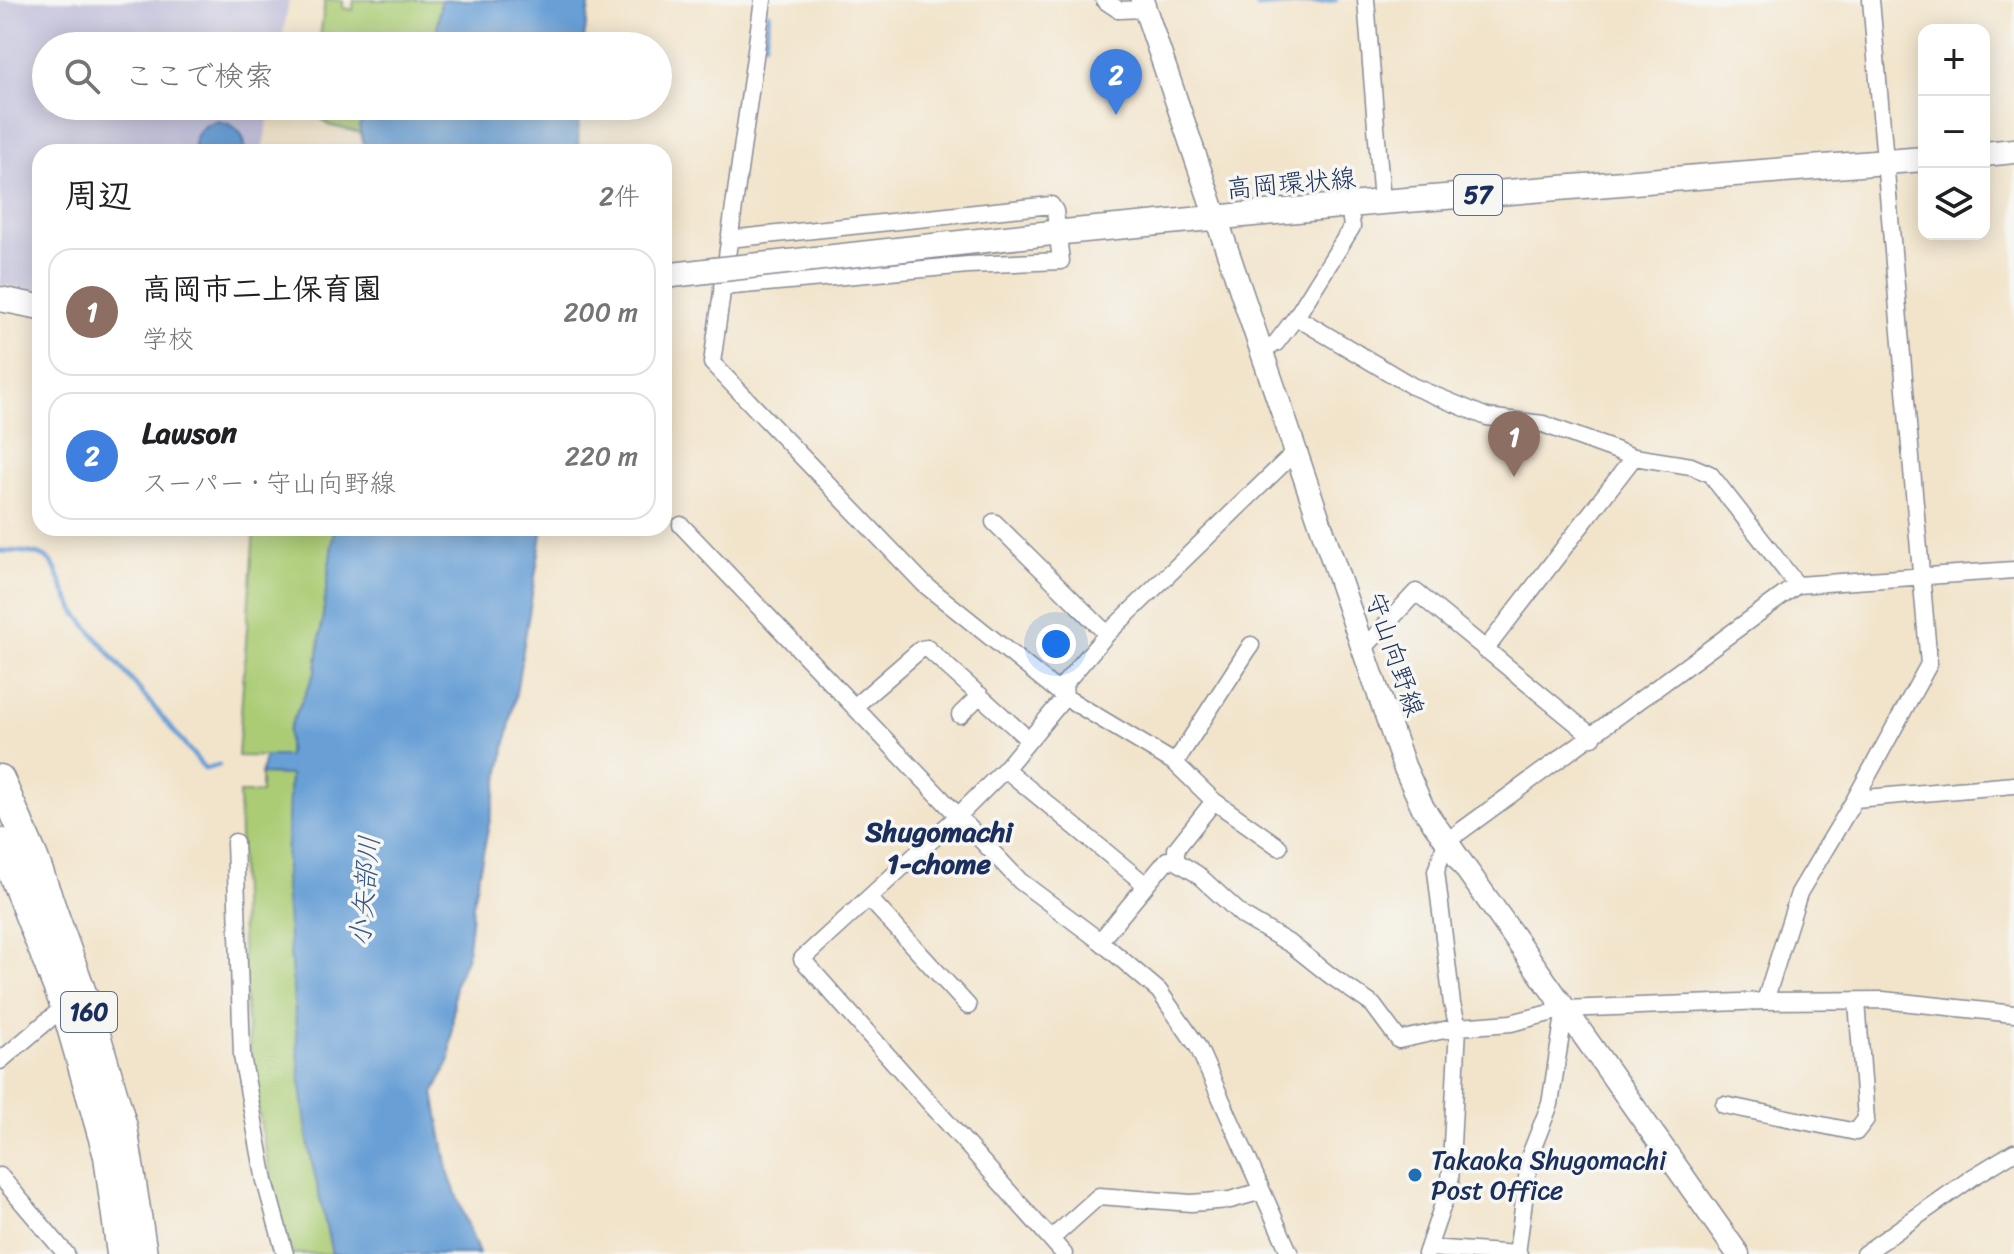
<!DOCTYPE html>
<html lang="ja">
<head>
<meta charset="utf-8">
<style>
	body { margin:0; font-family:Sriracha,"Klee One",sans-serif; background:#f2f2f2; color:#202124 }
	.controls { position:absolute; right:24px; top:24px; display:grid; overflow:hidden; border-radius:16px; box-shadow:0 4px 20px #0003 }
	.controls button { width:72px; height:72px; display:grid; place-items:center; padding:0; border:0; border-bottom:2px solid #e0e0e0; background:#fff; color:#202124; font:40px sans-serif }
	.you { position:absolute; left:1056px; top:644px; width:28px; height:28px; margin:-20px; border:6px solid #fff; border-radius:50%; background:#1a73e8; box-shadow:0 0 0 12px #1a73e833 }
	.badge { display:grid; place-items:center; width:52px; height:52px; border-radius:50%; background:#1f6fb2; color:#fff; font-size:26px; font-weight:700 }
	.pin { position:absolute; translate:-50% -66px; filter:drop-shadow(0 2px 4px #0008) }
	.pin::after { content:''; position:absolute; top:42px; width:28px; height:24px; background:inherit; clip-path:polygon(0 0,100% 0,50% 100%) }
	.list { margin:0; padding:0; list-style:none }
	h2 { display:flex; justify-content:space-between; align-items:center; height:104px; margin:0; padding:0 32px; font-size:34px }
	h2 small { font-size:26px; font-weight:400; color:#757577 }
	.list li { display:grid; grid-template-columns:52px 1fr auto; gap:24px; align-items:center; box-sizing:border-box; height:128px; margin:0 16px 16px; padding:0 16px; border:2px solid #e0e0e0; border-radius:24px }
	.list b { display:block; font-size:30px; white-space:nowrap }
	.list p { margin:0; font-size:26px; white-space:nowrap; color:#757577 }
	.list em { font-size:26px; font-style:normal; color:#757577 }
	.icon { flex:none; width:44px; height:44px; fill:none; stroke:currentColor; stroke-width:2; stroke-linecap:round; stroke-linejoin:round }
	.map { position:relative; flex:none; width:2014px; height:1254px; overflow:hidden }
	.search { position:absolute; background:#fff; box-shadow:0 4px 20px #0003; left:32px; top:32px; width:640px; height:88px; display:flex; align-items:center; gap:20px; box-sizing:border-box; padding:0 28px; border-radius:44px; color:#757577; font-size:30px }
	.panel { position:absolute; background:#fff; box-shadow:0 4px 20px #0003; left:32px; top:144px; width:640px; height:392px; border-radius:24px }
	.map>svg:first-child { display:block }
	.industrial { fill:#c3c1db }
	.green { fill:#abcc74; stroke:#637e69; stroke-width:2 }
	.water { fill:#679fd5; stroke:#41679a; stroke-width:2 }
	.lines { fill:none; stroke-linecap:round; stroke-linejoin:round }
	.stream { stroke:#679fd5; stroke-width:5 }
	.street-casing { stroke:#868a94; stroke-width:19 }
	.secondary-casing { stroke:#868a94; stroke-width:25 }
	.primary-casing { stroke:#868a94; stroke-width:27 }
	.highway-casing { stroke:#868a94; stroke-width:31 }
	.street { stroke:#fff; stroke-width:16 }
	.secondary { stroke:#fff; stroke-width:22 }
	.primary { stroke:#fff; stroke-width:24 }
	.highway { stroke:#fff; stroke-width:28 }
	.primary-bridge-casing { stroke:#868a94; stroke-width:27; stroke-linecap:butt }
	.primary-bridge { stroke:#fff; stroke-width:24 }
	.poi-dot { fill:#1f6fb2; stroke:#f6f6f2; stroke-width:3 }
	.labels { text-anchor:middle; stroke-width:7; stroke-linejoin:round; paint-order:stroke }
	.shield { fill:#f6f6f2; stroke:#5d6b8a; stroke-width:2 }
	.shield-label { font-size:24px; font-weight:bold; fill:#1b2f5e }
	.street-label { font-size:26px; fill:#1b2f5e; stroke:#f6f6f2 }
	.poi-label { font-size:26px; fill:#1b2f5e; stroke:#f6f6f2; text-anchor:start }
	.neighbourhood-label { font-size:28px; font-weight:bold; fill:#1b2f5e; stroke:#f6f6f2 }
	.water-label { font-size:28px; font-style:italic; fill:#365688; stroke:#f6f6f2 }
</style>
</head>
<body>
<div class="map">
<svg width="2014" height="1254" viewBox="0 0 2014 1254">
	<rect width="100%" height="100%" fill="#f6f6f2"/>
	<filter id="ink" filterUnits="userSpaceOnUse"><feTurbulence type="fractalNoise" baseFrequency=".0125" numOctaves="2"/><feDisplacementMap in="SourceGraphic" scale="16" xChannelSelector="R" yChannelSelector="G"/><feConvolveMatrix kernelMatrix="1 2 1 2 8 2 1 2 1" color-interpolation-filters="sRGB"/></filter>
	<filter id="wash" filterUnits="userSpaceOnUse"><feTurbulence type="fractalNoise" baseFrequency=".006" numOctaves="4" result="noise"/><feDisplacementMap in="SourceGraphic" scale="32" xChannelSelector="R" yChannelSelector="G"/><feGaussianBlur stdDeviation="1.8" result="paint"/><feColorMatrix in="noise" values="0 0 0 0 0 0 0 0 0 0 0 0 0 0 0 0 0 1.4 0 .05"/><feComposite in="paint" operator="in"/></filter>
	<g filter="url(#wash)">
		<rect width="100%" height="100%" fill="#f2e4cb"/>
		<path class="industrial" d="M 0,0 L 289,0 L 281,46 L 46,46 L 46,106 L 271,106 L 262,152 L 40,152 L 40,291 L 0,285 Z"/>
		<path class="green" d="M 325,0 L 343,0 L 343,8 L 353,10 L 354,0 L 441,0 L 436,39 L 431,46 L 319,46 Z
			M 310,106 L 369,106 L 359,127 L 361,133 L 328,125 Z
			M 254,528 L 334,528 L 316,670 L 288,731 L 288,757 L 238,756 Z
			M 261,774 L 290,775 L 285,886 L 309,1148 L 332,1254 L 291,1254 C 265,1167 250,1074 244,983 C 240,920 241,856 239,793 L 261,793 Z"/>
		<path class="water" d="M 441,0 L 590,0 L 583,46 L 431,46 L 436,39 Z
			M 369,106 L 579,106 L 578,152 L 366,152 L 359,127 Z
			M 217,121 C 235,123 246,134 245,152 L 194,152 C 193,135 201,125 217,121 Z
			M 334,528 L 543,528 L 515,699 L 474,897 L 467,956 L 455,984 L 450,1060 L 434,1093 L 449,1175 L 479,1254 L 332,1254 L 309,1148 L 300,1080 L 285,886 L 290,775 L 261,774 L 265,756 L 288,756 L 288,731 L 316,670 Z"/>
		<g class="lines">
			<path class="stream" d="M 1258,7 L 1335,0
				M 765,43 L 769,13
				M 0,551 C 69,551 46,566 77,614 L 205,769 L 219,765"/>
		</g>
	</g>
	<g filter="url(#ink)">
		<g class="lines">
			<g class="street-casing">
				<path id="street" d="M 763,0 L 712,363 L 924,584 L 1065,697 L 1175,763 L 1214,801 L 1279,847
					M 1104,0 L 1119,10 L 1145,9
					M 1366,0 L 1382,202
					M 722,287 L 968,265 L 1061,261 L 1055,211 L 1051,205 L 729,239
					M 1296,317 L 1412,386 L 1487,417 L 1543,424 L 1634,457 L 1691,466 L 1710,474 L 1797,585
					M 1260,352 L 1276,343 L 1296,317 L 1352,227 L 1349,205
					M 994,522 L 1107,634
					M 681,525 L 1020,881 L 1100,941 L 1159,991 L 1198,1047 L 1290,1254
					M 1363,649 L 1416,592 L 1593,737
					M 1485,650 L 1634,457
					M 854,707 L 921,649 L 927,648 L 1029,740
					M 960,715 L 980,695
					M 1175,763 L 1251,645
					M 1005,769 L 1146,885
					M 1855,799 L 2014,785
					M 235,842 L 242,1056 L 265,1181 L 285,1254
					M 1176,861 L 1176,849 L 1214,801
					M 869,898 L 968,1006
					M 1100,941 L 1167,860 L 1176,861 L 1197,874 L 1243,916 L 1292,945 L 1331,976 L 1373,1005 L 1399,1040 L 1458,1027 L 1511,1023 L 1565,1009 L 1765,1001 L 1883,1000 L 2014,1014
					M 1765,1001 L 1799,893 L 1855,799 L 1929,664 L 1871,0
					M 0,1061 L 65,1006
					M 1724,1105 L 1856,1132 L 1866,1119 L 1857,1001
					M 0,1176 L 66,1254
					M 1051,1239 L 1099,1196 L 1191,1203 L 1230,1200 L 1262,1191
					M 1428,1248 L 1519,1254
					M 1064,1254 L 802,959 L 958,816 L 1005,769 L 1065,697 L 1064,684 L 1107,634 L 1296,451
					M 1426,1254 L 1450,1184 L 1458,1027 L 1452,1004 L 1436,871 L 1446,842 L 1797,585 L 2014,570
					M 1517,1254 L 1530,1155 L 1550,1104 L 1565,1009
					M 1864,1254 L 1973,1177 L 2014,1152"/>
			</g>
			<g class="secondary-casing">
				<path id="secondary" d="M 1142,0 L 1363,649 L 1404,766 L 1423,808 L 1738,1254"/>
			</g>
			<g class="primary-casing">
				<path id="primary" d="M 1984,154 L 2014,151
					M 1032,235 L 1382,202 L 1924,159
					M 664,276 L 714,270
					M 0,299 L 40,307"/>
			</g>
			<g class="highway-casing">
				<path id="highway" d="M 0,779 L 34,858 L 92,1021 L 123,1127 L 143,1254
					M 0,842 L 65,1006 L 108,1156 L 121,1254"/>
			</g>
			<use href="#street" class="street"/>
			<use href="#secondary" class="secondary"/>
			<use href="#primary" class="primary"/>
			<use href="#highway" class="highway"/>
			<g class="primary-bridge-casing">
				<path id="primary-bridge" d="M 714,270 L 1032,235"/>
			</g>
			<use href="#primary-bridge" class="primary-bridge"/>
		</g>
	</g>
	<circle class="poi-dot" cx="1415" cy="1175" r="8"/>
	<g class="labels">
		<g class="shield">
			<rect x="1454" y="175" width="48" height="40" rx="6"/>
			<rect x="61" y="992" width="56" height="40" rx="6"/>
		</g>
		<g class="shield-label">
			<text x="1478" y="203">57</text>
			<text x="89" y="1020">160</text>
		</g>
		<g class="street-label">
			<text transform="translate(1291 183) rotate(-5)" y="9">高岡環状線</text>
			<text transform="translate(1395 654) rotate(71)" y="9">守山向野線</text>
		</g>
		<g class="poi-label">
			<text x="1431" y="1169">Takaoka Shugomachi<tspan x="1431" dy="30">Post Office</tspan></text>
		</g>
		<g class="neighbourhood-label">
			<text x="939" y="841">Shugomachi<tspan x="939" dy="32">1-chome</tspan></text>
		</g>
		<g class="water-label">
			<text transform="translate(364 891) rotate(-85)" y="10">小矢部川</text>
		</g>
	</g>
</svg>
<div class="controls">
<button>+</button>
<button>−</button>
<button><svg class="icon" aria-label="layers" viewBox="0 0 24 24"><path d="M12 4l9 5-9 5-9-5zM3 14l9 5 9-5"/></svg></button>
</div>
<div class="you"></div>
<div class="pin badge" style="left:1514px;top:477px;background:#8d6e63">1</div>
<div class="pin badge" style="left:1116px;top:115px;background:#3f7fe0">2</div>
<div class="search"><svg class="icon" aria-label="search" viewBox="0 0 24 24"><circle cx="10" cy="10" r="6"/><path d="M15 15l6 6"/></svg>ここで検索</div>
<section class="panel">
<h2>周辺<small>2件</small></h2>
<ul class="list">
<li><span class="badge" style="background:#8d6e63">1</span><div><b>高岡市二上保育園</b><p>学校</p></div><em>200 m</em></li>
<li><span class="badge" style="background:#3f7fe0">2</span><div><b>Lawson</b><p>スーパー · 守山向野線</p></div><em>220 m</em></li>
</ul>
</section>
</div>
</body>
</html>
